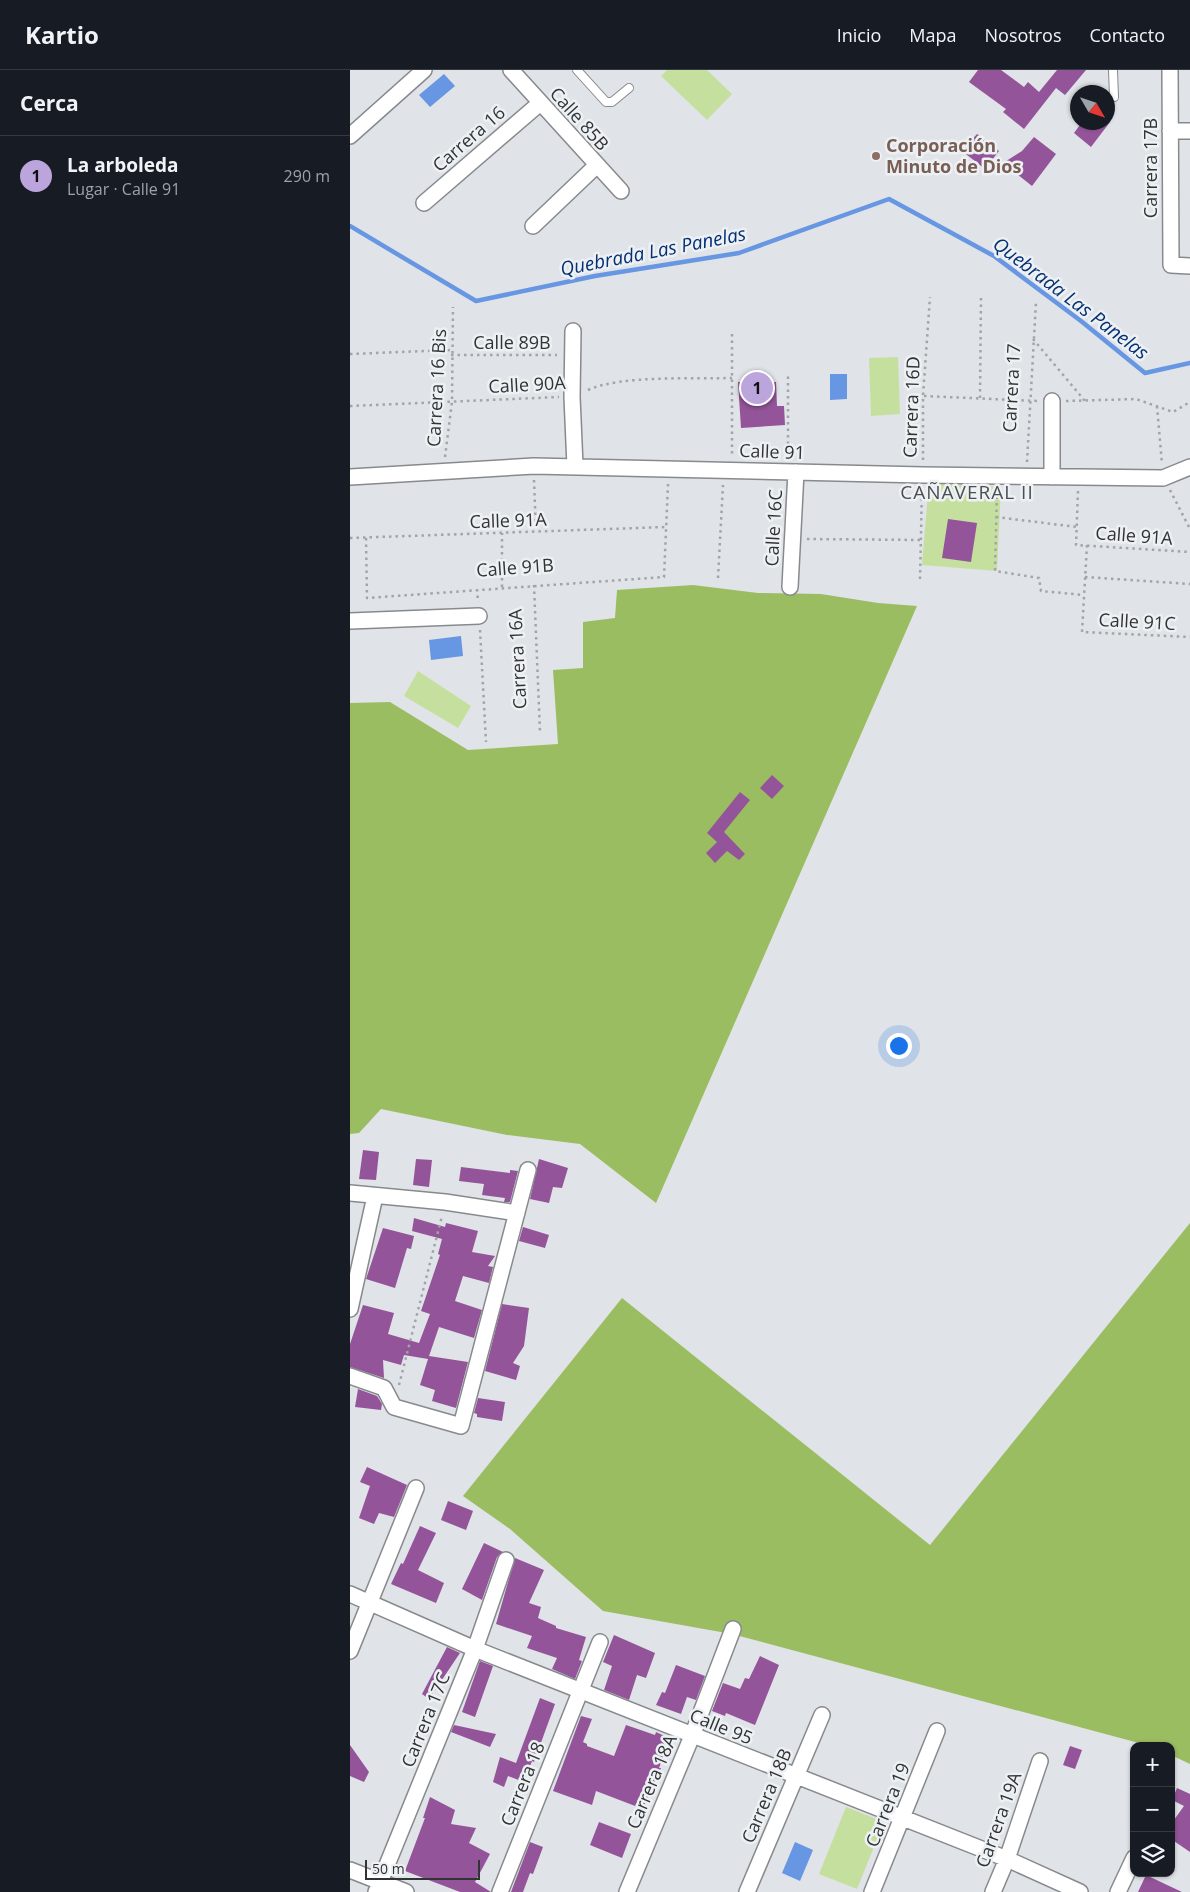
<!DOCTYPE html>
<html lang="es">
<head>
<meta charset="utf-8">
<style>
	body { margin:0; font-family:"Open Sans",sans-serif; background:#242831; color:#f1f3f6 }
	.controls { position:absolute; right:15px; bottom:15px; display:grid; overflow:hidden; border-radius:10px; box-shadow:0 1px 4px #0004 }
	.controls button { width:45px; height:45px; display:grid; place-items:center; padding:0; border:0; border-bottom:1px solid #363941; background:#171b24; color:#f1f3f6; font:25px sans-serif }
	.compass { position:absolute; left:720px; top:15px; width:45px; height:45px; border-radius:50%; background:#171b24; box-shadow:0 1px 4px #0004; rotate:129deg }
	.scale { position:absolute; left:15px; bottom:12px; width:115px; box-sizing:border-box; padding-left:5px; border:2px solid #313334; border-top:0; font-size:14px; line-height:18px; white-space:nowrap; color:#313334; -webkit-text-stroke:4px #edf1f4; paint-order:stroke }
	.you { position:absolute; left:548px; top:975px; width:18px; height:18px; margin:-12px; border:4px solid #fff; border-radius:50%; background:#1a73e8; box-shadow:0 0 0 8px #1a73e833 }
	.badge { display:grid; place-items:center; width:32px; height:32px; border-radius:50%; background:#bca5dc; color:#111; font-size:16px; font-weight:700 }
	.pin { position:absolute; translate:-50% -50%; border:2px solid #fff; box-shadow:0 1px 5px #0006 }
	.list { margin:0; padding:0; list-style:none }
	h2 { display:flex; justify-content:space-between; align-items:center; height:65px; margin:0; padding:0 20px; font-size:21px }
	h2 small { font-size:16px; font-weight:400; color:#9ea1a6 }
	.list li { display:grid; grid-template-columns:32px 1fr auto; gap:15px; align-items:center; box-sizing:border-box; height:80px; padding:0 20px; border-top:1px solid #363941 }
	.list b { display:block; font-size:19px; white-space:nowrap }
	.list p { margin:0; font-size:16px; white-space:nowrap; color:#9ea1a6 }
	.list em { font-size:16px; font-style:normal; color:#9ea1a6 }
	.icon { flex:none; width:28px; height:28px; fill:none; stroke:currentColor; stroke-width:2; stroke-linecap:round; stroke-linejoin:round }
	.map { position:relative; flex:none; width:840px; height:1822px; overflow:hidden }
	header { display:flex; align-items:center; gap:30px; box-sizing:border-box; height:70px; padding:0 25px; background:#171b24; border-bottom:1px solid #363941 }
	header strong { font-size:24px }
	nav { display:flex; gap:28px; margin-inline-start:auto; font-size:18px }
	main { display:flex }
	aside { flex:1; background:#171b24 }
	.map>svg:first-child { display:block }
	.green { fill:#c5e09e }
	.forest { fill:#9bbd61 }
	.water { fill:#6796e3 }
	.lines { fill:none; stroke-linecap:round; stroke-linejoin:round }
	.stream { stroke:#6796e3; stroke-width:4.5 }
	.building { fill:#945499 }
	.service-casing { stroke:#878a8d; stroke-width:10 }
	.minor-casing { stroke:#878a8d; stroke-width:18 }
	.path { stroke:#a2a5a8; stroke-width:2.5; stroke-dasharray:2.5 4; stroke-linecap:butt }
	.service { stroke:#fff; stroke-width:8 }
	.minor { stroke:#fff; stroke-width:15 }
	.education-dot { fill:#8d6e63; stroke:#edf1f4; stroke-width:2 }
	.labels { text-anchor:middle; stroke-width:5; stroke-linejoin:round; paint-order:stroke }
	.street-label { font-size:18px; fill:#313334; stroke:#edf1f4 }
	.education-label { font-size:18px; font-weight:bold; fill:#785e54; stroke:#edf1f4; text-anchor:start }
	.water-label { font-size:19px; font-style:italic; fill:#063074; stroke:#edf1f4 }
	.neighbourhood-label { font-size:19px; letter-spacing:1px; fill:#4d5053; stroke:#edf1f4 }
</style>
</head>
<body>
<header>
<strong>Kartio</strong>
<nav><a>Inicio</a><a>Mapa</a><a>Nosotros</a><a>Contacto</a></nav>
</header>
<main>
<aside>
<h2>Cerca<small></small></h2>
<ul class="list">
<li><span class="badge">1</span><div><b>La arboleda</b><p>Lugar · Calle 91</p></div><em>290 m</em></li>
</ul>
</aside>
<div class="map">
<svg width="840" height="1822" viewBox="0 0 840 1822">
	<rect width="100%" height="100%" fill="#e0e3e7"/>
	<path class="green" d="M 317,0 L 357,0 L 382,24 L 357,50 L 311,6 Z
		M 548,287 L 550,344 L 521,346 L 519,288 Z
		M 579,411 L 651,417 L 647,501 L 572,495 Z
		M 68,601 L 121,636 L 108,658 L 54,626 Z
		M 496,1737 L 534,1752 L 507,1819 L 469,1804 Z"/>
	<path class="forest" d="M 343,515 L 408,523 L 471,524 L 528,533 L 567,536 L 306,1133 L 230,1074 L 157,1065 L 31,1039 L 9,1063 L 0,1064 L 0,633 L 40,632 L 118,680 L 208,674 L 203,600 L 233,598 L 233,552 L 265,548 L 267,520 Z
		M 840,1153 L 840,1694 L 821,1685 L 821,1676 L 800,1676 L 382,1564 L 253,1541 L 160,1459 L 113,1426 L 272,1228 L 580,1475 Z"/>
	<path class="water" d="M 94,4 L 105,16 L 80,37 L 69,25 Z
		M 480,304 L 497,304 L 497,329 L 480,330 Z
		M 111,566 L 113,586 L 81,590 L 79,570 Z
		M 445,1772 L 463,1780 L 450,1811 L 432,1803 Z"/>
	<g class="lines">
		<path class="stream" d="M 0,156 L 126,231 L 245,206 L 389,183 L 539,129 L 644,186 L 731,251 L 795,303 L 840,293"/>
	</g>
	<path class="building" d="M 628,0 L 651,0 L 674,17 L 678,12 L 689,22 L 707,0 L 736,0 L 715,25 L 706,18 L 674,59 L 653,42 L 656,39 L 619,12 Z
		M 732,52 L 760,52 L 741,77 L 724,63 Z
		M 627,64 L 649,81 L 635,99 L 612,81 Z
		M 684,67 L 706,84 L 682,116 L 653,93 L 672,81 Z
		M 388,312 L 426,312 L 427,336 L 434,336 L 435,355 L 391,358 Z
		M 598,449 L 627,453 L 621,492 L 592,488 Z
		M 422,705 L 434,716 L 422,729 L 410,718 Z
		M 390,722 L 400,730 L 374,762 L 395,784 L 389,790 L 377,781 L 365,793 L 356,783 L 367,772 L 357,763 Z
		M 13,1080 L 29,1082 L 26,1110 L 9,1109 Z
		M 66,1089 L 82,1090 L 79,1117 L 63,1115 Z
		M 189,1089 L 218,1098 L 212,1118 L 203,1117 L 199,1133 L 180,1129 Z
		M 111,1097 L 160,1103 L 160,1100 L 168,1101 L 160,1132 L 154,1132 L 155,1128 L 132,1125 L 134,1114 L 109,1111 Z
		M 64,1148 L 95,1157 L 96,1153 L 128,1161 L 122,1182 L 145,1186 L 138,1196 L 143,1197 L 139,1213 L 113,1206 L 105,1231 L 132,1240 L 124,1268 L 89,1257 L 79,1286 L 118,1292 L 106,1338 L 82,1331 L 85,1320 L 70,1315 L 78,1289 L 54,1285 L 51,1295 L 33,1290 L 34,1308 L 0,1297 L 0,1274 L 13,1235 L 44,1243 L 38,1264 L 69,1273 L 80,1244 L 71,1241 L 90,1185 L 88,1184 L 92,1169 L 62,1161 Z
		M 173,1157 L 199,1165 L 195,1178 L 169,1171 Z
		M 33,1158 L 64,1166 L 61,1179 L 57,1178 L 45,1218 L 16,1209 Z
		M 152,1234 L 179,1238 L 174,1276 L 163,1293 L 170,1296 L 166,1310 L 135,1301 Z
		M 8,1319 L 27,1326 L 32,1334 L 31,1340 L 5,1337 Z
		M 128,1328 L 155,1332 L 152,1351 L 127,1347 L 127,1344 L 124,1343 Z
		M 17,1397 L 57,1415 L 44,1447 L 29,1443 L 24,1454 L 9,1448 L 20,1416 L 10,1412 Z
		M 98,1431 L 123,1441 L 116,1460 L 91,1450 Z
		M 70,1456 L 86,1463 L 68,1500 L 94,1513 L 86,1533 L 41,1514 L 51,1493 L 53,1494 Z
		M 134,1473 L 153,1482 L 147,1487 L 132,1530 L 112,1519 Z
		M 165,1488 L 194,1500 L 179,1533 L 191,1537 L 188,1548 L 206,1556 L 206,1558 L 236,1567 L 229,1590 L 232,1591 L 225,1609 L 202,1599 L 207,1588 L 177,1578 L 182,1566 L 146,1554 Z
		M 264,1565 L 305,1583 L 296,1608 L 287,1605 L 279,1630 L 254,1620 L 262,1596 L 253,1592 Z
		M 97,1577 L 110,1583 L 79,1629 L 72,1624 Z
		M 410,1586 L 429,1595 L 405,1655 L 376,1643 L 375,1646 L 362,1641 L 373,1613 L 390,1619 L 395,1608 L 399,1609 Z
		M 130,1591 L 143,1596 L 125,1647 L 112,1642 Z
		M 326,1595 L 355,1606 L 346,1630 L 337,1627 L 331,1644 L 306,1635 L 312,1622 L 315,1623 Z
		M 190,1628 L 205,1634 L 184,1692 L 182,1691 L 174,1712 L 158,1706 L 154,1717 L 143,1712 L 150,1687 L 166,1693 Z
		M 231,1646 L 242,1649 L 233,1672 L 237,1674 L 237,1676 L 264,1686 L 276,1655 L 305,1665 L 306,1662 L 319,1668 L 314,1678 L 316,1679 L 309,1698 L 311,1698 L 293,1739 L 246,1721 L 242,1735 L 203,1721 Z
		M 104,1655 L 146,1664 L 140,1677 L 101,1662 Z
		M 0,1675 L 19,1702 L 14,1712 L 0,1706 Z
		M 720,1676 L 732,1680 L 725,1699 L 713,1695 Z
		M 827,1718 L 840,1724 L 840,1782 L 821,1769 L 821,1754 L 834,1736 L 822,1730 Z
		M 80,1727 L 105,1740 L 101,1754 L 126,1758 L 119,1773 L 140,1784 L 125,1812 L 141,1822 L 110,1822 L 55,1801 L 75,1748 L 73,1748 Z
		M 249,1752 L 281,1764 L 272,1788 L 240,1775 Z
		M 180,1772 L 193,1777 L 183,1804 L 180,1803 L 173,1822 L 161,1822 Z
		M 796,1805 L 832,1822 L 788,1822 Z"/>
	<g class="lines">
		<g class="service-casing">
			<path id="service" d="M 227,0 L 256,32 L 262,32 L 279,18
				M 763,0 L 764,27"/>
		</g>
		<g class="minor-casing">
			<path id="minor" d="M 161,0 L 271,121
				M 820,0 L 821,195 L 840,196
				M 820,61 L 840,61
				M 0,66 L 74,0
				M 74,133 L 189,34
				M 183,156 L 246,96
				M 223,261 L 222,327 L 225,396
				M 0,407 L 184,396 L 573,405 L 813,408 L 840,397
				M 702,407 L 702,331
				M 440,517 L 446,402
				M 0,551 L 129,546
				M 0,1123 L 95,1132 L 167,1143
				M 0,1239 L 25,1126
				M 0,1306 L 34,1318 L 44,1337 L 111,1356 L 178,1100
				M 0,1524 L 125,1579 L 657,1789 L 730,1822
				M 0,1581 L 66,1418
				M 0,1800 L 56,1822
				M 26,1822 L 125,1579 L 156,1490
				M 150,1822 L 250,1572
				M 277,1822 L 342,1666 L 383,1559
				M 397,1822 L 472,1645
				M 522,1822 L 587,1661
				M 643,1822 L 657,1789 L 690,1691
				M 768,1822 L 784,1788"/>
		</g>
		<path class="path" d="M 382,264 L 382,385
			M 683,269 L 735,331
			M 0,284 L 101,280
			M 101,285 L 207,285
			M 238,320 C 270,305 345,309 382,308
			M 574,326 L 688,331
			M 630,328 L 631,227
			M 716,331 L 786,329 L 823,342 L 840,332
			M 0,336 L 209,327
			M 807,336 L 812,394
			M 95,387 L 102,332 L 103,237
			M 438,387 L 438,305
			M 573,390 L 573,326 L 580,227
			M 677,392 L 686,232
			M 184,410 L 186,462
			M 647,420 L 645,501 L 689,508 L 691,521 L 734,525
			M 820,420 L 840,459
			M 728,421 L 726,475 L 840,482
			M 646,447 L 727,457
			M 0,468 L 316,457
			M 16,468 L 17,528 L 314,507 L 318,414
			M 457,469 L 571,470
			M 737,475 L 732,562 L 840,567
			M 735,507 L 840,514
			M 368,508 L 373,415
			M 570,509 L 572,418
			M 184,515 L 190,662
			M 152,517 L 152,463
			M 127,519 L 128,532
			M 130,560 L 136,672
			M 49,1315 L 92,1146"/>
		<use href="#service" class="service"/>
		<use href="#minor" class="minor"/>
	</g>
	<circle class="education-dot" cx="526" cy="86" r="5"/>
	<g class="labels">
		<g class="street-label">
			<text transform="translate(229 49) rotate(48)" y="6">Calle 85B</text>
			<text transform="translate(119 69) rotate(-41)" y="6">Carrera 16</text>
			<text transform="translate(801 98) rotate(-90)" y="6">Carrera 17B</text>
			<text x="162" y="279">Calle 89B</text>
			<text transform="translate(177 315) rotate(-3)" y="6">Calle 90A</text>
			<text transform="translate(87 318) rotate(-87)" y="6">Carrera 16 Bis</text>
			<text transform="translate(662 318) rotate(-87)" y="6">Carrera 17</text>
			<text transform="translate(562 337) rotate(-88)" y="6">Carrera 16D</text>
			<text transform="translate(422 382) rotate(2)" y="6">Calle 91</text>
			<text transform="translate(158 451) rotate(-2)" y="6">Calle 91A</text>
			<text transform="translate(424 458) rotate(-87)" y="6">Calle 16C</text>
			<text transform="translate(784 466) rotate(4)" y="6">Calle 91A</text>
			<text transform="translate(165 498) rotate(-4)" y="6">Calle 91B</text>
			<text transform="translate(787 552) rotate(3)" y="6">Calle 91C</text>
			<text transform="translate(168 589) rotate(-93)" y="6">Carrera 16A</text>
			<text transform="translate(76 1650) rotate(-68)" y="6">Carrera 17C</text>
			<text transform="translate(371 1657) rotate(22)" y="6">Calle 95</text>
			<text transform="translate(302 1712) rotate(-67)" y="6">Carrera 18A</text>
			<text transform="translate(173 1714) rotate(-68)" y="6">Carrera 18</text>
			<text transform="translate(417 1726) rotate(-67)" y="6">Carrera 18B</text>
			<text transform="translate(538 1735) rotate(-68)" y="6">Carrera 19</text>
			<text transform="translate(649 1750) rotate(-70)" y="6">Carrera 19A</text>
		</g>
		<g class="education-label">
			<text x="536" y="82">Corporación<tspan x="536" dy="21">Minuto de Dios</tspan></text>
		</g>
		<g class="water-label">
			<text transform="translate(303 181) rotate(-11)" y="7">Quebrada Las Panelas</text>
			<text transform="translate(721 228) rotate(37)" y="7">Quebrada Las Panelas</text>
		</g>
		<g class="neighbourhood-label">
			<text x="617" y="429">CAÑAVERAL II</text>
		</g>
	</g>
</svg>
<div class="controls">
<button>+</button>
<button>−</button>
<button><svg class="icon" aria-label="layers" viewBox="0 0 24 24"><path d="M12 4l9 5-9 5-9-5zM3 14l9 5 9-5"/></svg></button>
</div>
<svg class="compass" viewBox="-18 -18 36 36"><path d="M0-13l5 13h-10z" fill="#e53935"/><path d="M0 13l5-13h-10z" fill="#9ea1a6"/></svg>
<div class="scale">50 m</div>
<div class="you"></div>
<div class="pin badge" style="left:407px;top:318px">1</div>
</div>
</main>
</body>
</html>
